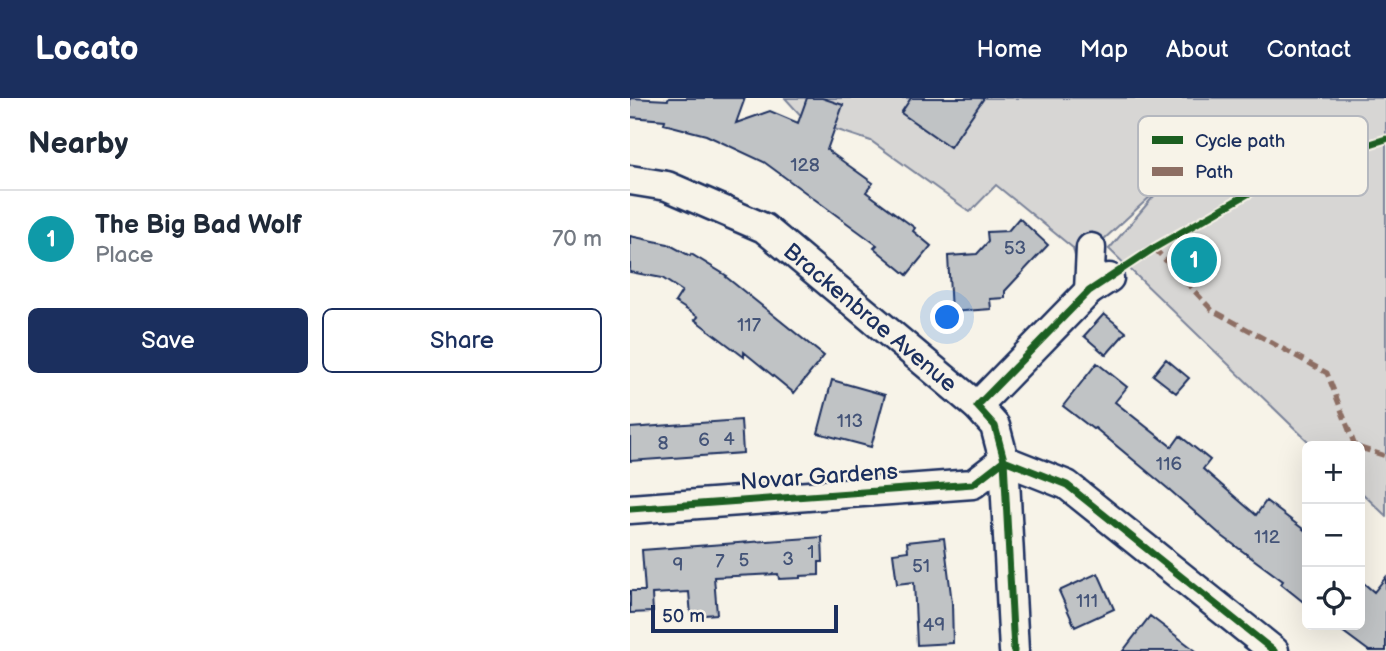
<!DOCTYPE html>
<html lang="en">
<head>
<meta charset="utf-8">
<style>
	body { margin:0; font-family:"Balsamiq Sans",sans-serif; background:#f2f2f3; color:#1f2937 }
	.controls { position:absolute; right:21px; bottom:21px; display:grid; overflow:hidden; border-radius:10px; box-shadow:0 7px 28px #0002 }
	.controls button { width:63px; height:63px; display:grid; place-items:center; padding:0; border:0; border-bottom:2px solid #e0e1e3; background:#fff; color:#1f2937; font:35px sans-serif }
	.scale { position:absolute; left:21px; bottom:18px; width:187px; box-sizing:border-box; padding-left:7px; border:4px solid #1b2f5e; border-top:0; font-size:19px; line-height:24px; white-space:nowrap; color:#1b2f5e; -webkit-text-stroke:5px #f7f3e8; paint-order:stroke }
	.you { position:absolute; left:318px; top:220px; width:24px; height:24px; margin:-18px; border:5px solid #fff; border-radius:50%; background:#1a73e8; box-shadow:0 0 0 10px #1a73e833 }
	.badge { display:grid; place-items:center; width:46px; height:46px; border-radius:50%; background:#1b2f5e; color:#fff; font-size:23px; font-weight:700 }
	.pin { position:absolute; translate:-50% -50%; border:4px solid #fff; box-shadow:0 2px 7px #0006 }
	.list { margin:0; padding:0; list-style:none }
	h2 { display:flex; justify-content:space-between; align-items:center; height:91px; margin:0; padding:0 28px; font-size:30px }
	h2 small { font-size:23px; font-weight:400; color:#747a83 }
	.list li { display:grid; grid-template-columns:46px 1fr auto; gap:21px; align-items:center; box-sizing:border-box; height:98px; padding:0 28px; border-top:2px solid #e0e1e3 }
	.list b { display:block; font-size:26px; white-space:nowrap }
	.list p { margin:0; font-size:23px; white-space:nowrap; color:#747a83 }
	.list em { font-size:23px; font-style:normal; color:#747a83 }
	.actions { display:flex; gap:14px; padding:21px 28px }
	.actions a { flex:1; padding:16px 0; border:2px solid #1b2f5e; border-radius:10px; text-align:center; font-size:24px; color:#1b2f5e }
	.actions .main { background:#1b2f5e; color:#fff }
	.icon { flex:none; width:38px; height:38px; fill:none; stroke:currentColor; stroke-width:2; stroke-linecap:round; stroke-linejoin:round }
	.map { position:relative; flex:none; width:756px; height:553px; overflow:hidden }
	header { display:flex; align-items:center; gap:42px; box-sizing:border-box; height:98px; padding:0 35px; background:#1b2f5e; color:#fff }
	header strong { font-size:33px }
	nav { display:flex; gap:38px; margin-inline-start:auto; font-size:24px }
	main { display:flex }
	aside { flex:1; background:#fff }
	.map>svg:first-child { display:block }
	.green { fill:#d7d6d4; stroke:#798299; stroke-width:2 }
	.building { fill:#c0c3c5; stroke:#1b2f5e; stroke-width:2 }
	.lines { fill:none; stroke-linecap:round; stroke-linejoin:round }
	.minor-casing { stroke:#1b2f5e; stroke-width:33 }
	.minor { stroke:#f7f3e8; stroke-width:28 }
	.quiet { stroke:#8d6e63; stroke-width:5; stroke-dasharray:10 5; stroke-linecap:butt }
	.cycleway-casing { stroke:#f7f3e8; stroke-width:11 }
	.cycleway { stroke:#1b5e20; stroke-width:7 }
	.labels { text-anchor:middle; stroke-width:5; stroke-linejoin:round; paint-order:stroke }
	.number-label { font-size:19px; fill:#445478 }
	.street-label { font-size:23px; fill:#1b2f5e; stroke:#f7f3e8 }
	.key { fill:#f7f3e8; stroke:#b5b8bf; stroke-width:2 }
	.key-label { font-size:19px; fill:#1b2f5e }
</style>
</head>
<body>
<header>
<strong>Locato</strong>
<nav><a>Home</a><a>Map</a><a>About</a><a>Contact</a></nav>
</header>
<main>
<aside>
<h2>Nearby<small></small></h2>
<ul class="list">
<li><span class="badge" style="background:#0f9aa8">1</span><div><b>The Big Bad Wolf</b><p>Place</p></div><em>70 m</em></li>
</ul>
<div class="actions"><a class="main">Save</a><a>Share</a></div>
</aside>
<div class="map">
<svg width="756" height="553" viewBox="0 0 756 553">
	<rect width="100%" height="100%" fill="#f7f3e8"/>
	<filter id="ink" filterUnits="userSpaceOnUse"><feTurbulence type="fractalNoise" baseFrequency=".0143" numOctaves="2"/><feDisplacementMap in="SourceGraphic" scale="14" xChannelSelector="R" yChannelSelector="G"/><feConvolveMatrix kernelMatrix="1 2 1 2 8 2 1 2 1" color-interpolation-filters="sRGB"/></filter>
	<g filter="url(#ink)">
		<path class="green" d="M 155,0 L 756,0 L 756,418 L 730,393 L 730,348 L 683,348 L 479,151 L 535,85 L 447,166 L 443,150 L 366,87 L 340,114 L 241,43 L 174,21 Z"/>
		<path class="building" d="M 0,0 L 38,2 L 39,0 L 115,0 L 106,25 L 140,13 L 168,25 L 177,0 L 192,0 L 213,7 L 197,52 L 243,85 L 236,94 L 285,130 L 283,133 L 301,148 L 277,177 L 244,150 L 247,147 L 134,64 L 76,37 L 34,26 L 35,22 L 0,19 Z
			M 281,0 L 354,0 L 320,49 L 271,15 Z
			M 389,120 L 418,147 L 375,193 L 375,200 L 360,201 L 361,211 L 321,214 L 318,158 L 347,156 L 358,144 L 357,134 L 378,133 Z
			M 0,138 L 38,146 L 60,158 L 61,156 L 97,178 L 96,179 L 194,258 L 164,295 L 114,254 L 114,259 L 65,222 L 68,219 L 45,204 L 52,193 L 32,180 L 0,174 Z
			M 474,216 L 496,234 L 476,257 L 454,238 Z
			M 536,261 L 559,280 L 546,295 L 523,277 Z
			M 467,265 L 497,289 L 485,304 L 542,349 L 550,338 L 580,362 L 573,371 L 626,417 L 636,403 L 677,434 L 677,507 L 651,486 L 653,483 L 592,438 L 542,394 L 465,330 L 463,331 L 433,308 Z
			M 202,282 L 255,297 L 241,349 L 188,335 Z
			M 111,322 L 113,355 L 0,363 L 0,330 Z
			M 192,439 L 193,464 L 189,464 L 189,477 L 170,478 L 170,480 L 149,481 L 148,476 L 84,479 L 87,516 L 61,518 L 59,494 L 22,496 L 23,514 L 0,515 L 0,493 L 15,493 L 12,452 Z
			M 314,440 L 322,505 L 323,545 L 287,547 L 284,484 L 267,486 L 263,455 L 278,453 L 277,444 Z
			M 468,475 L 484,511 L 445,529 L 429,493 Z
			M 756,479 L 756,553 L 739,553 L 704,527 L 730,527 L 730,482 L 744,494 Z
			M 520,518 L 566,553 L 493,553 Z"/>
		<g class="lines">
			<g class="minor-casing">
				<g id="minor">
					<path id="s1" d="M 0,82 L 37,88 L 134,130 L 347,308 L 365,328 L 374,362 L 384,553"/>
					<path d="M 459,193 L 461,150"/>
					<path d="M 347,308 L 459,193 L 479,180"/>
					<path d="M 374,362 L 437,387 L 644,553"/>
					<path d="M 0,411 L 343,386 L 374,362"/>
				</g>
			</g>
			<use href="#minor" class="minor"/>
			<path class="quiet" d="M 524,150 L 582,212 L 697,275 L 725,348
				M 730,350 L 756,358"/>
			<g class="cycleway-casing">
				<path id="cycleway" d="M 374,362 L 437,387 L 644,553
					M 0,411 L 343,386 L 374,362
					M 384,553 L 374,362 L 365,328 L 347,308 L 459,193 L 524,150 L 628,90 L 696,60 L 756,41"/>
			</g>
			<use href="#cycleway" class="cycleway"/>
		</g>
	</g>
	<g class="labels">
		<g class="number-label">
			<text x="175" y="73">128</text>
			<text x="385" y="156">53</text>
			<text x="119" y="233">117</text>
			<text x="220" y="329">113</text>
			<text x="99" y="347">4</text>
			<text x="74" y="348">6</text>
			<text x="33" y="351">8</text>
			<text x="539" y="372">116</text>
			<text x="637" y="445">112</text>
			<text x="181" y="460">1</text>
			<text x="158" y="467">3</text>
			<text x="114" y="468">5</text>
			<text x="90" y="469">7</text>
			<text x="48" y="473">9</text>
			<text x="291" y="474">51</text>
			<text x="457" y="509">111</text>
			<text x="304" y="533">49</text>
		</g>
		<g class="street-label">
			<text dy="8" stroke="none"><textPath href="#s1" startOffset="282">Brackenbrae Avenue</textPath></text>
			<text transform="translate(189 378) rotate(-4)" y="8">Novar Gardens</text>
		</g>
	</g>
	<rect x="508" y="18" width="230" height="80" rx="10" class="key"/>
	<rect x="522" y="38" width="31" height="8" fill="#1b5e20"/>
	<rect x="522" y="69" width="31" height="9" fill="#8d6e63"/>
	<g class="key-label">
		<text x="565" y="49">Cycle path</text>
		<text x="565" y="80">Path</text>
	</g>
</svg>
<div class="controls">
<button>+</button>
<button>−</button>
<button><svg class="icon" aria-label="locate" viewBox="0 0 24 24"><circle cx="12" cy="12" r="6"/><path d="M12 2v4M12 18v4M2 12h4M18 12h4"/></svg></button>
</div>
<div class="scale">50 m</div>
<div class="you"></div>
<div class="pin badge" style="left:564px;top:162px;background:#0f9aa8">1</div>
</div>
</main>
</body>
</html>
